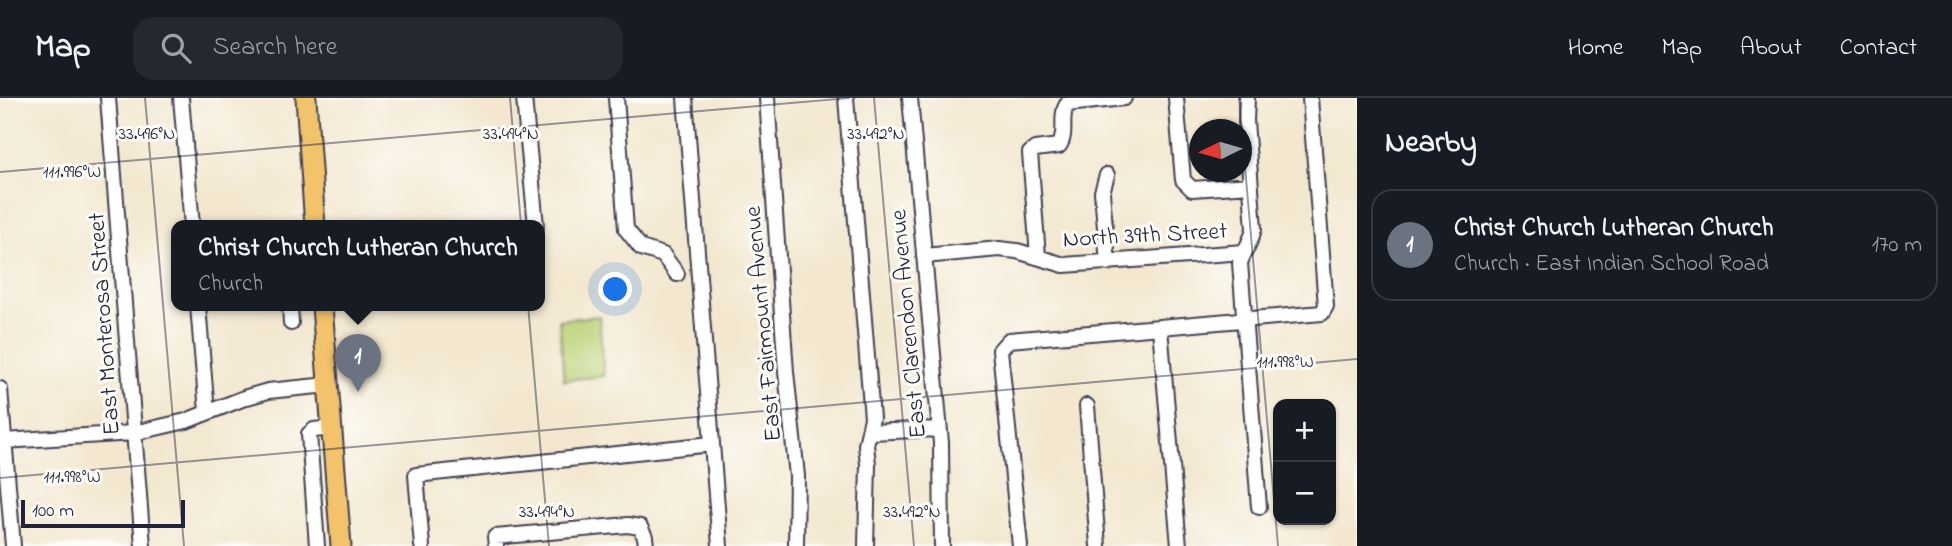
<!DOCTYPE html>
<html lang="en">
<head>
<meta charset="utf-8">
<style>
	body { margin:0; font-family:"Indie Flower",sans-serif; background:#242831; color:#f1f3f6 }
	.controls { position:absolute; right:21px; bottom:21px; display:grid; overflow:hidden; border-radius:14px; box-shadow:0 2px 5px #0004 }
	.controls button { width:63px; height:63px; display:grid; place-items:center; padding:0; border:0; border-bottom:2px solid #363941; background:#171b24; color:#f1f3f6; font:35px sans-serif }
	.compass { position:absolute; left:1189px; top:21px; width:63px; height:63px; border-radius:50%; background:#171b24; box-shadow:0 2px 5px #0004; rotate:265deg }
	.scale { position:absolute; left:21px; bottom:18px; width:164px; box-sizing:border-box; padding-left:7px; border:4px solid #22223b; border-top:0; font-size:19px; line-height:24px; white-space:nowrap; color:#22223b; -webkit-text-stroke:5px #fdfcf7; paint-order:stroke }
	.you { position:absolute; left:616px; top:192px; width:24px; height:24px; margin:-18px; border:5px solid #fff; border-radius:50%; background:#1a73e8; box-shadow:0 0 0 10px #1a73e833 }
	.badge { display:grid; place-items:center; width:46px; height:46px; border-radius:50%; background:#8c9099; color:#fff; font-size:23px; font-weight:700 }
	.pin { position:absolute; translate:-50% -58px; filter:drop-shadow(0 2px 4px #0008) }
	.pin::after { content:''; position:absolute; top:37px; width:24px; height:21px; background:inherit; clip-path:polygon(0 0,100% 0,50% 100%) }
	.popup { position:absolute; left:171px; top:122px; width:374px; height:91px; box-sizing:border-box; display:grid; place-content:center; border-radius:14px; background:#171b24; filter:drop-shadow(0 2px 5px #0005); font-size:23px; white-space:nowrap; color:#9ea1a6 }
	.popup b { font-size:26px; color:#f1f3f6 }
	.popup::after { content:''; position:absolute; left:50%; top:100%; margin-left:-14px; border:14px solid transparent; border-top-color:#171b24 }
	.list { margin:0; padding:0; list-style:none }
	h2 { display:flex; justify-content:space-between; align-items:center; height:91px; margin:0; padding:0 28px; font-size:30px }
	h2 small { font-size:23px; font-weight:400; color:#9ea1a6 }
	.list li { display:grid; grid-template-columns:46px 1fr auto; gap:21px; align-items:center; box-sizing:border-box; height:112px; margin:0 14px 14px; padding:0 14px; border:2px solid #363941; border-radius:21px }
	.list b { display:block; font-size:26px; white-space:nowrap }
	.list p { margin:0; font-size:23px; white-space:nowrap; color:#9ea1a6 }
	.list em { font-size:23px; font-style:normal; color:#9ea1a6 }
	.icon { flex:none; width:38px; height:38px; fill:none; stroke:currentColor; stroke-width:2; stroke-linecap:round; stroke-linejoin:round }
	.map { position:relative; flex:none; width:1357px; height:448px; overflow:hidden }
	header { display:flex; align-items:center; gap:42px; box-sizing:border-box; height:98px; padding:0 35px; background:#171b24; border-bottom:2px solid #363941 }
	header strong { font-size:33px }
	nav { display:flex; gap:38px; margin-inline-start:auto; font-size:24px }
	.search { width:490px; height:63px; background:#242831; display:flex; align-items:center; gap:18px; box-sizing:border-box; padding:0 24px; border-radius:21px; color:#9ea1a6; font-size:26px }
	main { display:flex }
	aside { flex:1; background:#171b24 }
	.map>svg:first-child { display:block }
	.green { fill:#bbd277; stroke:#6e7a59; stroke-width:2 }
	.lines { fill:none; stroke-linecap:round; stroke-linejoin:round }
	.minor-casing { stroke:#414051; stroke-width:18 }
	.major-casing { stroke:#414051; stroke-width:23 }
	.minor { stroke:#fff; stroke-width:14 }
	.major { stroke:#f2c36a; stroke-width:19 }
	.ticks { fill:none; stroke:#22223b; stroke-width:2; stroke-opacity:0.45 }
	.labels { text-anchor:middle; stroke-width:6; stroke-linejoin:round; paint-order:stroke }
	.street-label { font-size:24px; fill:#22223b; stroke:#fdfcf7 }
	.ticks-label { font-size:18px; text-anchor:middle; fill:#22223b; stroke:#fdfcf7; stroke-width:6; stroke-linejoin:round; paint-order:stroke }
</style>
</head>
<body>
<header>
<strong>Map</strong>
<div class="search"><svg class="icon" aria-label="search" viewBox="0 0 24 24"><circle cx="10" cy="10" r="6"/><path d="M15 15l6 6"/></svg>Search here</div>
<nav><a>Home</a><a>Map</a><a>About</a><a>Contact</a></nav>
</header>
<main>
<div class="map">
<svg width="1357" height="448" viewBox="0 0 1357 448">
	<rect width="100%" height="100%" fill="#fdfcf7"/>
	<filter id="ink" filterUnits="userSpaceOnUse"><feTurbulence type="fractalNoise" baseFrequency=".0143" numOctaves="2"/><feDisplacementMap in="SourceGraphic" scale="14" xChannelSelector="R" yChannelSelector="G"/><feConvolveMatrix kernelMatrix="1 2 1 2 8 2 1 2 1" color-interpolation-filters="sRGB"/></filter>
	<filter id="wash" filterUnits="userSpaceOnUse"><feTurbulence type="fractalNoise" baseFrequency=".00686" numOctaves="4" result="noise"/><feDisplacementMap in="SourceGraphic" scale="28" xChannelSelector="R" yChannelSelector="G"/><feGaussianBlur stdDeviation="1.57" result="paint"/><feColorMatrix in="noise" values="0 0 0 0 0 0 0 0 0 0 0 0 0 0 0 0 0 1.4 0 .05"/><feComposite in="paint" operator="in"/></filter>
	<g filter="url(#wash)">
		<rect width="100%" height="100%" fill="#f3e7cf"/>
		<path class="green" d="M 599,218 L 604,278 L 564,282 L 559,222 Z"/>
	</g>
	<g filter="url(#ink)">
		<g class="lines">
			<g class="minor-casing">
				<path id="minor" d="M 108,0 L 143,448
					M 181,0 L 192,128
					M 524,0 L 536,128
					M 616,0 L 626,131 L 641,150 L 663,157 L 677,176
					M 685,0 L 720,448
					M 767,0 L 786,274 L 797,378 L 796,448
					M 846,0 L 872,320 L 866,347 L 868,366 L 866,448
					M 910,0 L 941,345 L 942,448
					M 1176,0 L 1183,82 L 1192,91 L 1251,87
					M 1247,0 L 1246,23 L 1254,131 C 1251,144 1244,153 1240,165 L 1259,409
					M 1107,77 L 1102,94 L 1108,165
					M 924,158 L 999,151 L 1017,153 L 1064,167 L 1244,154
					M 1038,158 L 1030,55 L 1035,51 L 1059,48 C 1068,35 1059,19 1067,6 L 1124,0
					M 198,208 L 207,314
					M 290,208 L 291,225
					M 1160,230 L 1179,448
					M 0,291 L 13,448
					M 1087,308 L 1098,448
					M 870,334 L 939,331
					M 4,343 L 134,335 L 186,323 L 247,299 L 268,293 L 328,287
					M 317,448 L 309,336 L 314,332 L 332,330
					M 422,448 L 416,377 L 712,346
					M 496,448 L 495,439 L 628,427 L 640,429 L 645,439 L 646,448
					M 1020,448 L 1000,252 L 1009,242 L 1322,215 L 1326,208 L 1310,0"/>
			</g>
			<g class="major-casing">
				<path id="major" d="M 306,0 L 315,128
					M 322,208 L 341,448"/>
			</g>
			<use href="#minor" class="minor"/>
			<use href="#major" class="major"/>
		</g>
	</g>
	<path class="ticks" d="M 145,0 L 184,448M 510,0 L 549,448M 874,0 L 914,448M 1239,0 L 1278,448M 0,74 L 849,0M 0,380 L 1357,261"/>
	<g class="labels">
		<g class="street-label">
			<text transform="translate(1145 136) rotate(-3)" y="8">North 39th Street</text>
			<text transform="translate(103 226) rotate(-94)" y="8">East Monterosa Street</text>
			<text transform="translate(762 226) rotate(-95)" y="8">East Fairmount Avenue</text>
			<text transform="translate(907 226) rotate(-95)" y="8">East Clarendon Avenue</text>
		</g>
	</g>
	<g class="ticks-label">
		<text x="147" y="41">33.496°N</text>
		<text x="511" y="41">33.494°N</text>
		<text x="876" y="41">33.492°N</text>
		<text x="72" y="79">111.996°W</text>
		<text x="1285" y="269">111.998°W</text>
		<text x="72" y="384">111.998°W</text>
		<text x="547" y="419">33.494°N</text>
		<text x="912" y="419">33.492°N</text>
	</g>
</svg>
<div class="controls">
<button>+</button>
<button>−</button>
</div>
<svg class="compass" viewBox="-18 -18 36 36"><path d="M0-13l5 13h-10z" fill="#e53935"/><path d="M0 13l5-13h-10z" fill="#9ea1a6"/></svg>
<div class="scale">100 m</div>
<div class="you"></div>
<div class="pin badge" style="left:358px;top:294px;background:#6b7280">1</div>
<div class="popup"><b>Christ Church Lutheran Church</b>Church</div>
</div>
<aside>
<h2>Nearby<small></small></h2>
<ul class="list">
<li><span class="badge" style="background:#6b7280">1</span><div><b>Christ Church Lutheran Church</b><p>Church · East Indian School Road</p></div><em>170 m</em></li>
</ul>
</aside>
</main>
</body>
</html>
